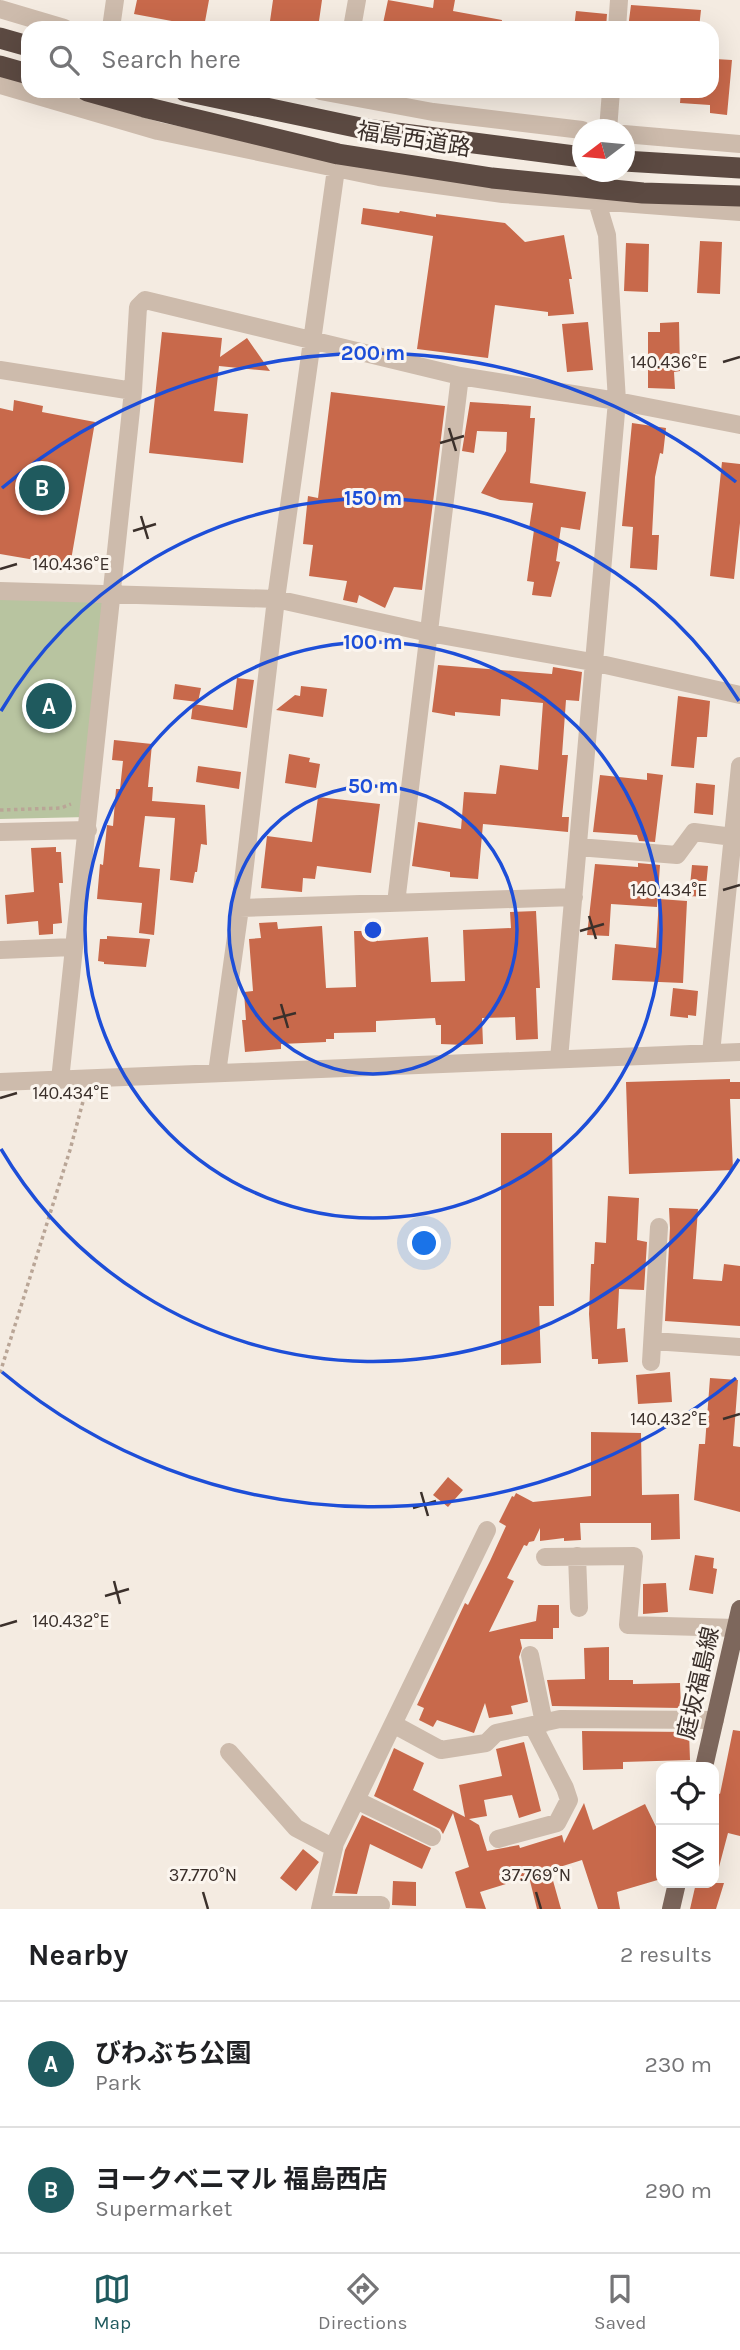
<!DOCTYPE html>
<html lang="en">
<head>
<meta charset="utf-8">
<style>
	body { margin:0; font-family:Karla,"Noto Sans JP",sans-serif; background:#f2f2f2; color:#202124 }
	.controls { position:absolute; right:21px; bottom:21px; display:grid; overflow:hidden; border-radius:14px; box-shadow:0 7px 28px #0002 }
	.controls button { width:63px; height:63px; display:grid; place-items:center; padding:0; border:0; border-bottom:2px solid #e0e0e0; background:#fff; color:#202124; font:35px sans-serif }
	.compass { position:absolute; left:572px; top:119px; width:63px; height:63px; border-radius:50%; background:#fff; box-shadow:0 7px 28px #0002; rotate:254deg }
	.you { position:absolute; left:425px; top:1244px; width:24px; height:24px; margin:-18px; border:5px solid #fff; border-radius:50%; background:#1a73e8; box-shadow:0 0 0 10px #1a73e833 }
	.badge { display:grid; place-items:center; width:46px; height:46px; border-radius:50%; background:#1f5a5e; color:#fff; font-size:23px; font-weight:700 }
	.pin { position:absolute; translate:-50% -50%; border:4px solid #fff; box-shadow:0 2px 7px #0006 }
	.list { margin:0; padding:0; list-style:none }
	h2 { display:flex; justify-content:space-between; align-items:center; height:91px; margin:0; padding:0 28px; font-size:30px }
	h2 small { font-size:23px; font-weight:400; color:#757577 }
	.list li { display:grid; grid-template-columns:46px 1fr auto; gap:21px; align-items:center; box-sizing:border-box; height:126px; padding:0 28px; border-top:2px solid #e0e0e0 }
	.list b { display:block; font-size:26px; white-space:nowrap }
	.list p { margin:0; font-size:23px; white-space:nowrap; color:#757577 }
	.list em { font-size:23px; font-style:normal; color:#757577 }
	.icon { flex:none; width:38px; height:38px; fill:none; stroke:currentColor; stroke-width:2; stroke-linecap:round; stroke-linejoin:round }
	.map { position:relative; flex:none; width:740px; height:1909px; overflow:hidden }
	.search { position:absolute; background:#fff; box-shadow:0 7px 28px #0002; left:21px; right:21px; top:21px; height:77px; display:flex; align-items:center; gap:18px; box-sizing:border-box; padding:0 24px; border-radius:21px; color:#757577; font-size:26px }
	.sheet { height:343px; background:#fff }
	nav { display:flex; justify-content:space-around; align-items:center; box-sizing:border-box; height:98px; border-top:2px solid #e0e0e0; background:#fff; font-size:19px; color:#757577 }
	nav a { display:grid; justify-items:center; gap:4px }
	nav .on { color:#1f5a5e }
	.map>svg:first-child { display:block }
	.green { fill:#b8c4a0 }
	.building { fill:#c8694b }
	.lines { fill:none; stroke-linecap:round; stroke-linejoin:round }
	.path { stroke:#b9a596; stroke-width:3.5; stroke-dasharray:3.5 3.5; stroke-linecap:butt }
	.minor { stroke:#cdbbac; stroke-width:18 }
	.major { stroke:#7d675c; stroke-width:18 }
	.highway { stroke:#5c4a42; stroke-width:21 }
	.ticks { fill:none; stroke:#3b302b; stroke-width:2.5 }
	.ring { fill:none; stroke:#1d4ed8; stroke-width:3.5 }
	.labels { text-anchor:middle; stroke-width:6; stroke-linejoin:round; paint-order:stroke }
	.street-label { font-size:23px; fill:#3b302b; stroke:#fbf5ee }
	.ticks-label { font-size:18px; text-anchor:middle; fill:#3b302b; stroke:#fbf5ee; stroke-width:6; stroke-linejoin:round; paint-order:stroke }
	.centre { fill:#1d4ed8; stroke:#fbf5ee; stroke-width:3.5 }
	.ring-label { font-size:21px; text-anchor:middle; font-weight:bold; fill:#1d4ed8; stroke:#fbf5ee; stroke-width:6; stroke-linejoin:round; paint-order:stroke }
</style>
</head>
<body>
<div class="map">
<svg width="740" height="1909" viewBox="0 0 740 1909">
	<rect width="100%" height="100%" fill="#f4ebe1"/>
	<path class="green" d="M 0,595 L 108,595 L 87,817 L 0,819 Z"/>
	<path class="building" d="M 137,0 L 209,0 L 204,27 L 134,14 Z
		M 273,0 L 322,0 L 318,28 L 269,28 Z
		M 388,0 L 433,8 L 434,0 L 455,0 L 453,11 L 502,20 L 501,28 L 382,28 Z
		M 631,5 L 701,10 L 699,28 L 628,28 Z
		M 576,11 L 607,14 L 606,28 L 574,28 Z
		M 715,59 L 732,60 L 727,115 L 710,113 L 710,105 L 680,103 L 681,91 L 712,91 Z
		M 363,208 L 399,213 L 400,211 L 436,217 L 436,214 L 505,223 L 525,242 L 564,235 L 572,279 L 569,279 L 574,314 L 548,316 L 548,312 L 495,305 L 488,358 L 417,349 L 433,236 L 361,224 Z
		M 700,241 L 722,242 L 720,294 L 697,293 Z
		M 626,243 L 649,244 L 648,292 L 624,291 Z
		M 588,322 L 593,370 L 567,372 L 562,324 Z
		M 679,322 L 680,371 L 674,372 L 675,389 L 648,388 L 648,332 L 660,332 L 660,323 Z
		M 162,332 L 222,338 L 220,357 L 247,338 L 270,371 L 219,366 L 214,411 L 248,414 L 243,463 L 149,453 Z
		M 331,392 L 445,406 L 422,590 L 394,587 L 385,608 L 359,595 L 357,603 L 343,600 L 347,581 L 309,576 L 313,545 L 303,544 L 308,496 L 318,498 Z
		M 14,400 L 43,406 L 42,412 L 95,422 L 70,566 L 0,554 L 0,408 L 13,411 Z
		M 470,402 L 531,406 L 530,418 L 535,418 L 530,483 L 586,492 L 580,530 L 561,527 L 556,561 L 560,562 L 551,597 L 532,595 L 534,582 L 527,581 L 534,530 L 529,529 L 533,503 L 500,500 L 481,493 L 506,451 L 507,432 L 477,431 L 474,453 L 462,451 Z
		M 632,423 L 666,428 L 663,454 L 660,453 L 655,477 L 652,535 L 659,535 L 657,570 L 630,568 L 633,527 L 622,526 Z
		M 722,462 L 740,464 L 740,523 L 734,579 L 710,576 Z
		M 438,665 L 552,674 L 553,667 L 582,672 L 579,701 L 566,700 L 562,755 L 568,755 L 562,817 L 569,817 L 568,832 L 483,824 L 478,879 L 450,877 L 450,872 L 412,866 L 418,822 L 461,829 L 464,792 L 496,794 L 500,765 L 538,770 L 543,703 L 501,699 L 500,716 L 455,712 L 455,716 L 432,712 Z
		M 237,678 L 254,680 L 247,728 L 191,719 L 193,704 L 233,710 Z
		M 175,684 L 201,688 L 198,702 L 173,699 Z
		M 301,686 L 327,689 L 323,717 L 276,710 L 295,695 L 300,696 Z
		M 678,696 L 710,701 L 707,737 L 697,737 L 694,768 L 671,766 Z
		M 114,740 L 152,744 L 148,787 L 153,787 L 152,801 L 205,805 L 207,845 L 201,844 L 197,872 L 195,872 L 193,883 L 170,880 L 175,818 L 145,816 L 139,867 L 160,869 L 154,935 L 139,933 L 142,903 L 97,899 L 100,864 L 103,865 L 107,825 L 113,826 L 116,789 L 120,789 L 123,761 L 112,760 Z
		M 289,754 L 310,758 L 309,762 L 320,764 L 316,788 L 285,783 Z
		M 198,766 L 241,772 L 239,789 L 196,782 Z
		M 647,773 L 663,775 L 655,842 L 639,841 L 637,835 L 593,832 L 600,775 L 647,780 Z
		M 696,783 L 715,785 L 713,815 L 694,813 Z
		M 318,797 L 380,804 L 371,873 L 317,866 L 315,879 L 303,878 L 302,892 L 261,888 L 267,836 L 312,842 Z
		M 56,847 L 56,852 L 61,852 L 63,883 L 59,883 L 62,923 L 53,924 L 53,934 L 39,935 L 38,921 L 7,924 L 5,895 L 34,892 L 31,848 Z
		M 638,863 L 660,865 L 657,907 L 611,904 L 609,936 L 587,935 L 595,864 L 638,867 Z
		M 692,865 L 708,866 L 705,897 L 689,896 Z
		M 659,899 L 687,901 L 683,983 L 612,980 L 615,944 L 656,948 Z
		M 536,911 L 540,988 L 536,988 L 538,1039 L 516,1040 L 515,1017 L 482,1018 L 483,1044 L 464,1045 L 441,1044 L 441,1025 L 436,1025 L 435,1018 L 376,1021 L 376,1032 L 334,1033 L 334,1039 L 326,1039 L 326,1042 L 281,1044 L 281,1049 L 245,1052 L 242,1020 L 246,1020 L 244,992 L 253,991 L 249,939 L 261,938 L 259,923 L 277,922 L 278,929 L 322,926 L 326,988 L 356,987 L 354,931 L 376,931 L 378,941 L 428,937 L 431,982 L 465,981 L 463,930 L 511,928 L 510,912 Z
		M 107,936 L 150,939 L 146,967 L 104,964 L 104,962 L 98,961 L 100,939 L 107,939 Z
		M 673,988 L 698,991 L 696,1016 L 688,1015 L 688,1018 L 670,1016 Z
		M 730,1079 L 730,1082 L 740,1082 L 740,1099 L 730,1099 L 733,1170 L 629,1174 L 626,1082 Z
		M 501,1133 L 552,1133 L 554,1306 L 539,1306 L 541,1363 L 501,1365 Z
		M 608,1196 L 639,1198 L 637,1240 L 647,1242 L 644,1290 L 619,1289 L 617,1329 L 625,1328 L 628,1362 L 598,1364 L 598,1359 L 592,1359 L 589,1314 L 591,1264 L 594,1264 L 595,1242 L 606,1243 Z
		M 669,1208 L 698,1209 L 693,1279 L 722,1281 L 724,1264 L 740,1266 L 740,1326 L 665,1321 L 670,1228 Z
		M 670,1372 L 672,1402 L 638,1404 L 636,1375 Z
		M 710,1378 L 738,1380 L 733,1446 L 740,1447 L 740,1512 L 694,1500 L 699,1444 L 705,1444 Z
		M 591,1432 L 641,1433 L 642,1495 L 679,1494 L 680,1539 L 651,1540 L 651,1523 L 580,1523 L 581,1540 L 564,1541 L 564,1538 L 540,1541 L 540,1528 L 534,1541 L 529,1542 L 527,1546 L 524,1545 L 507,1578 L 514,1581 L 489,1632 L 536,1621 L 538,1605 L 559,1605 L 559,1628 L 553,1628 L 553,1639 L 520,1639 L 522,1648 L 519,1657 L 528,1702 L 511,1706 L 513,1714 L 489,1718 L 485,1703 L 474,1733 L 437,1720 L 433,1727 L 419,1720 L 424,1708 L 417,1705 L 465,1603 L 468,1605 L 490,1561 L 506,1526 L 499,1522 L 512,1496 L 514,1497 L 516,1493 L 533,1502 L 591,1496 Z
		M 448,1477 L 463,1490 L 448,1507 L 433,1495 Z
		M 695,1555 L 714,1558 L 713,1568 L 717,1569 L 713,1594 L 689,1590 Z
		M 666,1583 L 668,1612 L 643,1614 L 643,1584 Z
		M 609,1647 L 609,1680 L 633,1680 L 633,1684 L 680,1683 L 681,1708 L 552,1706 L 547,1680 L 585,1679 L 584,1648 Z
		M 733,1730 L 740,1731 L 740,1836 L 728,1833 L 719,1867 L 714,1867 L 714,1809 L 718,1793 L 720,1794 Z
		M 582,1731 L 689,1732 L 690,1760 L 623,1762 L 623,1769 L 583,1770 Z
		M 524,1742 L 541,1811 L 519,1818 L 512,1795 L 484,1800 L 487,1816 L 469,1819 L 479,1825 L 487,1851 L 519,1845 L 520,1848 L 562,1835 L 564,1843 L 584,1803 L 593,1830 L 645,1804 L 661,1837 L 661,1879 L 617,1892 L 620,1909 L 598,1909 L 582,1860 L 550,1870 L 561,1909 L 537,1909 L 529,1877 L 480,1892 L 486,1909 L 466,1908 L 455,1872 L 469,1867 L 453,1813 L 443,1834 L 440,1829 L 374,1796 L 394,1748 L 424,1763 L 413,1790 L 465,1817 L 459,1785 L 502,1776 L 496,1749 Z
		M 362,1815 L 431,1848 L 422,1869 L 370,1844 L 357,1894 L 335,1893 L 345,1850 Z
		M 303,1849 L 319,1862 L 296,1891 L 280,1878 Z
		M 393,1881 L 416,1882 L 416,1906 L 392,1905 Z
		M 696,1883 L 724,1883 L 716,1909 L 690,1909 Z"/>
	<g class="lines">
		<path class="path" d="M 0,810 L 61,808 L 71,804
			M 0,1373 L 70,1150 L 85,1094"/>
		<path class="minor" d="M 0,9 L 64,28
			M 111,28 L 115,0
			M 352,28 L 357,0
			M 617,28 L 619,0
			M 0,85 L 158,131 L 379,177 L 503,194 L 740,212
			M 320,91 L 433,112 L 582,130
			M 608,130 L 611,91
			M 624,134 L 740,144
			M 0,370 L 133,391
			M 0,591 L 276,599 L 429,633 L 592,662 L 740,695
			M 0,832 L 88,830
			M 578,847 L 677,855 L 694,832 L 733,837
			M 396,903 L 460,376
			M 240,908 L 574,897
			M 0,950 L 73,947
			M 711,1053 L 740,766
			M 559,1059 L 617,401 L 607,235 L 597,202
			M 217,1073 L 240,908 L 276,599 L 336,169
			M 60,1080 L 133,391 L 138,307 L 145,300 L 460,376 L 617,401 L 740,425
			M 0,1082 L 740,1052
			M 653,1341 L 740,1347
			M 651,1362 L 659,1227
			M 487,1530 L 393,1724 L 441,1750 L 486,1743 L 496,1733 L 560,1719 L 715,1720
			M 577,1556 L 579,1608
			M 545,1557 L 634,1556 L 628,1625 L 736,1628
			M 530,1655 L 544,1723
			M 229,1752 L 296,1828 L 334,1848
			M 356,1800 L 432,1837
			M 498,1839 L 557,1823 L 569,1800 L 565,1788 L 533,1726
			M 321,1905 L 381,1905
			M 320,1909 L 335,1843 L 393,1724"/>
		<path class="major" d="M 704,1767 L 740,1609
			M 671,1909 L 677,1883"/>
		<path class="highway" d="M 0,38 L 28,46
			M 0,66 L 28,74
			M 87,91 L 144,107 L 338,154 L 492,178 L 643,193 L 740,196
			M 185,91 L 365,129 L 582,157
			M 624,161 L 740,168"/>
	</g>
	<path class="ticks" d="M 723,362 L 740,357M 449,428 L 456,451M 440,443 L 464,436M 141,516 L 148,539M 133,531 L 156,524M 0,569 L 17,564M 723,890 L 740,885M 589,916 L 596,939M 580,931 L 604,924M 281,1004 L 288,1028M 273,1019 L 296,1013M 0,1098 L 17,1093M 723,1419 L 740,1414M 421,1492 L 428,1516M 413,1508 L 436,1501M 114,1581 L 120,1604M 105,1596 L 129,1589M 0,1626 L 17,1621M 203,1892 L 208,1909M 536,1892 L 541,1909"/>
	<g class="ring">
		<circle cx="373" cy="930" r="144"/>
		<circle cx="373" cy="930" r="288"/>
		<path d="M739 1159A432 432 0 0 1 1 1149M1 711A432 432 0 0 1 739 701"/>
		<path d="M736 1378A577 577 0 0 1 2 1372M2 488A577 577 0 0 1 736 482"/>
	</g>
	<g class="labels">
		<g class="street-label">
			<text transform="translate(414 139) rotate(9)" y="8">福島西道路</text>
			<text transform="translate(698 1683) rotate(-77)" y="8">庭坂福島線</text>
		</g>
	</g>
	<g class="ticks-label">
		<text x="669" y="368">140.436°E</text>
		<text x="71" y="570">140.436°E</text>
		<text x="669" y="896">140.434°E</text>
		<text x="71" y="1099">140.434°E</text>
		<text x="669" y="1425">140.432°E</text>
		<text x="71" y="1627">140.432°E</text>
		<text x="203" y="1881">37.770°N</text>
		<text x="536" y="1881">37.769°N</text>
	</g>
	<circle cx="373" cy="930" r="10" class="centre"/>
	<g class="ring-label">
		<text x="373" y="360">200 m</text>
		<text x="373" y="505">150 m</text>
		<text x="373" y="649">100 m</text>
		<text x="373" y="793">50 m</text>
	</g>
</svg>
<div class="controls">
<button><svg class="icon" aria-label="locate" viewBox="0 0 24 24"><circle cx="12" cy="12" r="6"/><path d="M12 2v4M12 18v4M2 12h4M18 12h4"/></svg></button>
<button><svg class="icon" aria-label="layers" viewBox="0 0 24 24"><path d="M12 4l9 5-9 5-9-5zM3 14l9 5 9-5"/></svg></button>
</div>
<svg class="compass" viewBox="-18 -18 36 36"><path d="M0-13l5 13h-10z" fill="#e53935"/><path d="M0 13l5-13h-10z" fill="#757577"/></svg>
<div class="you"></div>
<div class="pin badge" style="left:49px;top:706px">A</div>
<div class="pin badge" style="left:42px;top:488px">B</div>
<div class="search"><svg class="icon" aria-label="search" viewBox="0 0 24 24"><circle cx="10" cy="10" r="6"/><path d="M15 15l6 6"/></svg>Search here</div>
</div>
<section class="sheet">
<h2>Nearby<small>2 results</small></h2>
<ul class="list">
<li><span class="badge">A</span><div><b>びわぶち公園</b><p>Park</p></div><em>230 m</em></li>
<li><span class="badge">B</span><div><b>ヨークベニマル 福島西店</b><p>Supermarket</p></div><em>290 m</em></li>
</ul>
</section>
<nav>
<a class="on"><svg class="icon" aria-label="map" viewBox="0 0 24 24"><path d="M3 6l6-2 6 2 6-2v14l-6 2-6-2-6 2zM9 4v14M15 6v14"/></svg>Map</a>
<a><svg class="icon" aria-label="directions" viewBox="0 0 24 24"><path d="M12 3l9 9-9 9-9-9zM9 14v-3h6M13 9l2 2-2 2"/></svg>Directions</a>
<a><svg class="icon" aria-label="saved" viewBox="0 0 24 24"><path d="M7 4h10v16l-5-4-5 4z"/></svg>Saved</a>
</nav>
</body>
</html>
